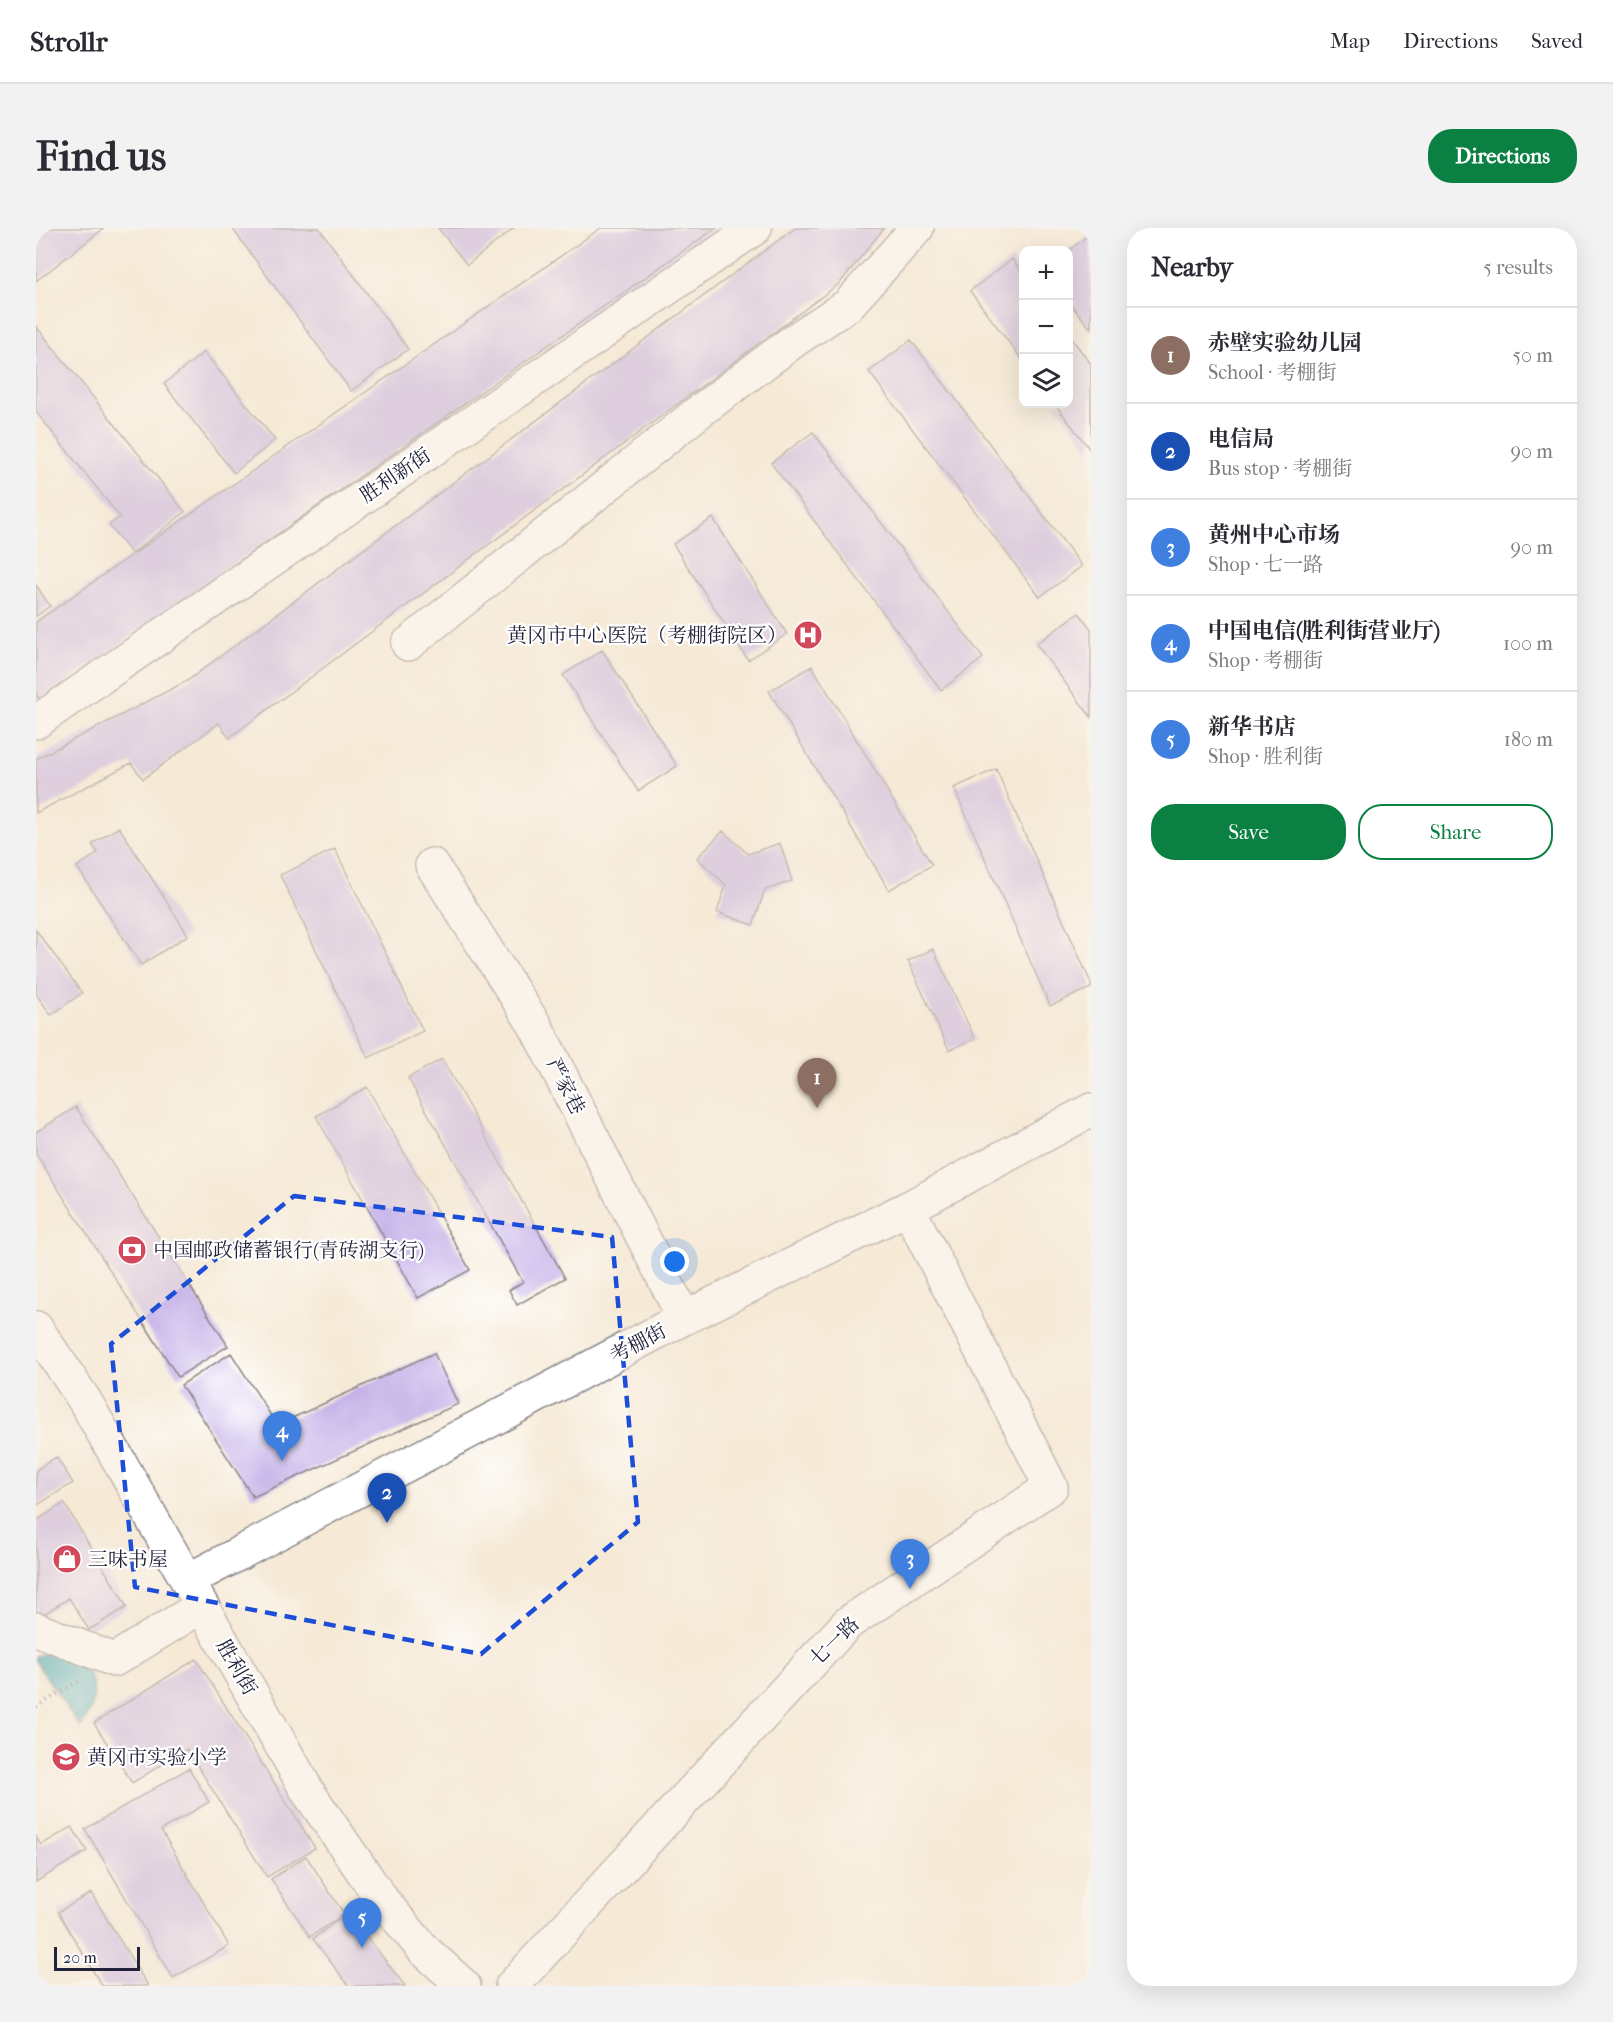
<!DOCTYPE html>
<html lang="en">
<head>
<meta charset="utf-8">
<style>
	body { margin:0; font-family:"IM FELL French Canon","Noto Serif SC",serif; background:#f2f2f3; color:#2b2b33 }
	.controls { position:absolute; right:18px; top:18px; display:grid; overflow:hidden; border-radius:12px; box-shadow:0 6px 24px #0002 }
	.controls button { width:54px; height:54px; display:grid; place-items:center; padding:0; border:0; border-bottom:2px solid #e1e1e2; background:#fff; color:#2b2b33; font:30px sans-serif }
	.scale { position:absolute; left:18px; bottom:15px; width:86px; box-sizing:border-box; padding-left:6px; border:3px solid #22223b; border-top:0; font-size:16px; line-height:21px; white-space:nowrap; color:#22223b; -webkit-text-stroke:4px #fff; paint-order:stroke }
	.you { position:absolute; left:639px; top:1034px; width:21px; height:21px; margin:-15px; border:4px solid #fff; border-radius:50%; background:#1a73e8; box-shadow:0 0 0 9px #1a73e833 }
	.badge { display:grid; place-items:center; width:39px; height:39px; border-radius:50%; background:#0b8043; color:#fff; font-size:20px; font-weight:700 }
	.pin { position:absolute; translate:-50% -50px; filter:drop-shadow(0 2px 3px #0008) }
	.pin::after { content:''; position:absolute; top:32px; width:21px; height:18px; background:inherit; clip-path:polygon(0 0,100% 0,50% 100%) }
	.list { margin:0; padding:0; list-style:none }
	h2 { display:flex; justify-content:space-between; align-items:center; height:78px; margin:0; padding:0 24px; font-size:26px }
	h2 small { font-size:20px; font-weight:400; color:#7c7c81 }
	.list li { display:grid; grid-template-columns:39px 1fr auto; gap:18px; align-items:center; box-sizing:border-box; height:96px; padding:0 24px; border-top:2px solid #e1e1e2 }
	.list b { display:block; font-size:22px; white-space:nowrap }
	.list p { margin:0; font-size:20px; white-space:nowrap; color:#7c7c81 }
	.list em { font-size:20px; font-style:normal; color:#7c7c81 }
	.actions { display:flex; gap:12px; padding:18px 24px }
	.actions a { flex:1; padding:14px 0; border:2px solid #0b8043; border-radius:24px; text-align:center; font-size:21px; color:#0b8043 }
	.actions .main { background:#0b8043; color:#fff }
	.icon { flex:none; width:33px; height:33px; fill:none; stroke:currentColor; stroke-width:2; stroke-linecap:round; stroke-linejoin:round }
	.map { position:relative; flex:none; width:1055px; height:1758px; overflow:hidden; border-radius:24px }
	header { display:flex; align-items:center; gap:36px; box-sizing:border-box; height:84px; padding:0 30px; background:#fff; border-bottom:2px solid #e1e1e2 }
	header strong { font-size:28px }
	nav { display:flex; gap:33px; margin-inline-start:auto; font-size:21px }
	.intro { display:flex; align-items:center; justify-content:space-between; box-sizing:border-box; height:144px; padding:0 36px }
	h1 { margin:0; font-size:42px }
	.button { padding:15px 27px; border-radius:24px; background:#0b8043; color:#fff; font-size:21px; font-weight:700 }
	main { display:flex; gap:36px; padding:0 36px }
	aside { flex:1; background:#fff; border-radius:24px; box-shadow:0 6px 24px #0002 }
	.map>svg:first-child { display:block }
	.water { fill:#3dacbb; stroke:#30677b; stroke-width:1.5 }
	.building { fill:#c2aee7 }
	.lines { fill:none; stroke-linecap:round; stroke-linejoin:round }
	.minor-casing { stroke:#8c8689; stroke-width:36 }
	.path { stroke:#8c8689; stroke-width:4; stroke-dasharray:1.5 4.5; stroke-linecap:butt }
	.minor { stroke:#fff; stroke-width:33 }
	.marked { fill:none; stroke:#1d4ed8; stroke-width:4.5; stroke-dasharray:12 8; stroke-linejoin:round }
	.labels { text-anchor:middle; stroke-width:4.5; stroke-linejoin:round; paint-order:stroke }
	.street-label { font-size:20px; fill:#22223b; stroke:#fff }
	.poi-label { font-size:20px; fill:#22223b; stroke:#fff; text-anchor:start }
</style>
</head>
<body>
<header>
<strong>Strollr</strong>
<nav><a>Map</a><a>Directions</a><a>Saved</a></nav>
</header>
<div class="intro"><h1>Find us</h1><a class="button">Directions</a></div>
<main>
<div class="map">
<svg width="1055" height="1758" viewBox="0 0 1055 1758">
	<rect width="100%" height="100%" fill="#fff"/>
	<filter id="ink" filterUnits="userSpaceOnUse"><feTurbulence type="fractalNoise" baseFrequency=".0167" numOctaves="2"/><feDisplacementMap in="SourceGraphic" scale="12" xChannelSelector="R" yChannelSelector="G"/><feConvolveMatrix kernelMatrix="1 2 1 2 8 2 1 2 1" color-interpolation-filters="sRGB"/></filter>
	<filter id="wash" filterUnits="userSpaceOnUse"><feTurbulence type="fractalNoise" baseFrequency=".008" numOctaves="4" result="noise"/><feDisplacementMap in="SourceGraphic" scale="24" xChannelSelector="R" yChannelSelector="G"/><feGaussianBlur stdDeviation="1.35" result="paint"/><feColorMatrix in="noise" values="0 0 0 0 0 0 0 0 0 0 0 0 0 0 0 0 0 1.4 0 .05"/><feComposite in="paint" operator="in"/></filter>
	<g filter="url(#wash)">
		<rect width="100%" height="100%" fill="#f6ead7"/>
		<path class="water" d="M 10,1425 C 54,1425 73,1464 44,1499 L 0,1434 L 0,1428 Z"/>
		<g id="blocks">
			<path class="building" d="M 0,0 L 68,0 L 0,53 Z
				M 196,0 L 283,0 L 372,121 L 315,163 Z
				M 402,0 L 478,0 L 431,37 Z
				M 565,0 L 680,0 L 4,472 L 0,467 L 0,394 Z
				M 759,0 L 848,0 L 804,55 L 193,510 L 183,495 L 107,551 L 95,535 L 0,585 L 0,531 L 151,453 Z
				M 1055,5 L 1055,101 L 1032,73 L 1032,23 Z
				M 976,31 L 987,46 L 987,133 L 934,63 Z
				M 0,98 L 149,284 L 96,326 L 73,297 L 84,289 L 0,184 Z
				M 1032,106 L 1055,136 L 1055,223 L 1019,176 L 1032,176 Z
				M 875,112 L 1046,338 L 1004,369 L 833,144 Z
				M 168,124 L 239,212 L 198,245 L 128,156 Z
				M 777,204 L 947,430 L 905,462 L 735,235 Z
				M 677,290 L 751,406 L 712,432 L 637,316 Z
				M 0,357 L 14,378 L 0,388 Z
				M 1043,385 L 1055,401 L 1055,489 L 1000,416 Z
				M 566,422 L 641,538 L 602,563 L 527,447 Z
				M 776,438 L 896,637 L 853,662 L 733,463 Z
				M 960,541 L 1055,755 L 1055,760 L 1014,778 L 918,560 Z
				M 83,599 L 152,707 L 105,737 L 41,639 L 62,625 L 56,616 Z
				M 687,603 L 712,626 L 744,615 L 756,653 L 729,662 L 717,697 L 681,684 L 690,657 L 661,630 Z
				M 299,621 L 387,803 L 332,830 L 244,647 Z
				M 0,702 L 46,765 L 15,787 L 0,766 Z
				M 897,721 L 939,811 L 913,822 L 872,733 Z
				M 406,831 L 529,1050 L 481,1077 L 473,1062 L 487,1054 L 372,850 Z
				M 331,859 L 434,1042 L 382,1070 L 280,888 Z
				M 40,879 L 192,1118 L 142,1149 L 0,926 L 0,904 Z
				M 195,1125 L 241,1197 L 398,1125 L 422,1176 L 217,1269 L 145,1157 Z
				M 20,1229 L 37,1255 L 0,1278 L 0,1242 Z
				M 28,1275 L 91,1379 L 53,1402 L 33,1370 L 0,1391 L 0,1293 Z
				M 160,1431 L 279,1620 L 231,1649 L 151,1521 L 96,1555 L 58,1495 Z
				M 153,1540 L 173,1574 L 125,1602 L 193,1718 L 137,1750 L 49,1601 Z
				M 36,1599 L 51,1623 L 0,1654 L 0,1609 L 5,1617 Z
				M 270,1628 L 308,1686 L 274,1709 L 235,1651 Z
				M 55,1665 L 112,1758 L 66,1758 L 22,1684 Z
				M 312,1684 L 369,1758 L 313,1758 L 277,1711 Z"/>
		</g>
	</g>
	<g filter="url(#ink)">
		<use href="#blocks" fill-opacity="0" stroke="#8c8689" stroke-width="1.5"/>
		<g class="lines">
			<g class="minor-casing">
				<path id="minor" d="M 372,416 L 664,183 L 759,112 L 812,77 L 881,0
					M 0,494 L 719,0
					M 396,637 L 500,799 L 648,1090
					M 0,1100 L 49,1173 L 272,1564 L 347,1673 L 388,1722 L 428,1758
					M 151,1353 L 648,1090 L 872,980 L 1055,882
					M 0,1401 L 78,1432 L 166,1378
					M 476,1758 L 812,1395 L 1015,1259 L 872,980"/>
			</g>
			<path class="path" d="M 0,1479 L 46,1451"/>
			<use href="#minor" class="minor"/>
		</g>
	</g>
	<path d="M0 0H1055V1758H0ZM 258,968 L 576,1009 L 602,1294 L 445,1426 L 99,1359 L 75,1116 Z" fill="#f6ead7" fill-opacity=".55" fill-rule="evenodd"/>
	<path class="marked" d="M 258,968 L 576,1009 L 602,1294 L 445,1426 L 99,1359 L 75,1116 Z"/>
	<defs>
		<g id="hospital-disc" transform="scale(1.5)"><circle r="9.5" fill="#d1495b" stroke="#fff"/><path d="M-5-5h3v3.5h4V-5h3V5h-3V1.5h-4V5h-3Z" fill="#fff"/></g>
		<g id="bank-disc" transform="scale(1.5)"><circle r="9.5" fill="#d1495b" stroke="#fff"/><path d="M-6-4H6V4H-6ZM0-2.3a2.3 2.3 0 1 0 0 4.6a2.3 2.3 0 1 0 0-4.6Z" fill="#fff"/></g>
		<g id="shop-disc" transform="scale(1.5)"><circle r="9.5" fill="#d1495b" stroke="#fff"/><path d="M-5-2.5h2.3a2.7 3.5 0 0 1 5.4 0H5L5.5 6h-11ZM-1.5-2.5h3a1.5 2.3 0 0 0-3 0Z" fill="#fff"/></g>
		<g id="school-disc" transform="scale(1.5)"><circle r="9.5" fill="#d1495b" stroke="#fff"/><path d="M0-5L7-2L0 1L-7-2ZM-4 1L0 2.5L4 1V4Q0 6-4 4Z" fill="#fff"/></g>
	</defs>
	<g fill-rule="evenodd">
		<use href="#hospital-disc" x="772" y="407"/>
		<use href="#bank-disc" x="96" y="1022"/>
		<use href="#shop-disc" x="31" y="1331"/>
		<use href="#school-disc" x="30" y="1529"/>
	</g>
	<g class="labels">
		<g class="street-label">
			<text transform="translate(359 247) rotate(-34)" y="7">胜利新街</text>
			<text transform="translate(530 858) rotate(63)" y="7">严家巷</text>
			<text transform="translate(602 1115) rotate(-28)" y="7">考棚街</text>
			<text transform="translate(798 1413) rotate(-44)" y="7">七一路</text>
			<text transform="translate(201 1439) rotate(60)" y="7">胜利街</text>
		</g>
		<g class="poi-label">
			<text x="751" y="414" text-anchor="end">黄冈市中心医院（考棚街院区）</text>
			<text x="117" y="1029">中国邮政储蓄银行(青砖湖支行)</text>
			<text x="52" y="1338">三味书屋</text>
			<text x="51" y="1536">黄冈市实验小学</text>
		</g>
	</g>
</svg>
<div class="controls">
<button>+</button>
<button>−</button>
<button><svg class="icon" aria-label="layers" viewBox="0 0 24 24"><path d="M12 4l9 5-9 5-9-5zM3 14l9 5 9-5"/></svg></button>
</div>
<div class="scale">20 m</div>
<div class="you"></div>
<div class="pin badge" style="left:781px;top:880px;background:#8d6e63">1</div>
<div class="pin badge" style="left:351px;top:1295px;background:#1a4fb4">2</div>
<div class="pin badge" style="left:874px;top:1361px;background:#3f7fe0">3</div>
<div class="pin badge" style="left:246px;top:1233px;background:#3f7fe0">4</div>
<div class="pin badge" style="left:326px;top:1720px;background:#3f7fe0">5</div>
</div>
<aside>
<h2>Nearby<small>5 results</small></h2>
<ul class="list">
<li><span class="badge" style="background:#8d6e63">1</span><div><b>赤壁实验幼儿园</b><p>School · 考棚街</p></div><em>50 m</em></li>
<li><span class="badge" style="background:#1a4fb4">2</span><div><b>电信局</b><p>Bus stop · 考棚街</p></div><em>90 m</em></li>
<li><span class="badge" style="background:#3f7fe0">3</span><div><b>黄州中心市场</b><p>Shop · 七一路</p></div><em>90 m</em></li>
<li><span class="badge" style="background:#3f7fe0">4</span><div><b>中国电信(胜利街营业厅)</b><p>Shop · 考棚街</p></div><em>100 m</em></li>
<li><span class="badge" style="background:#3f7fe0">5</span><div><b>新华书店</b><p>Shop · 胜利街</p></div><em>180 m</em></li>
</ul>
<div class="actions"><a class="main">Save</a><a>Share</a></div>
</aside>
</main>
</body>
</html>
